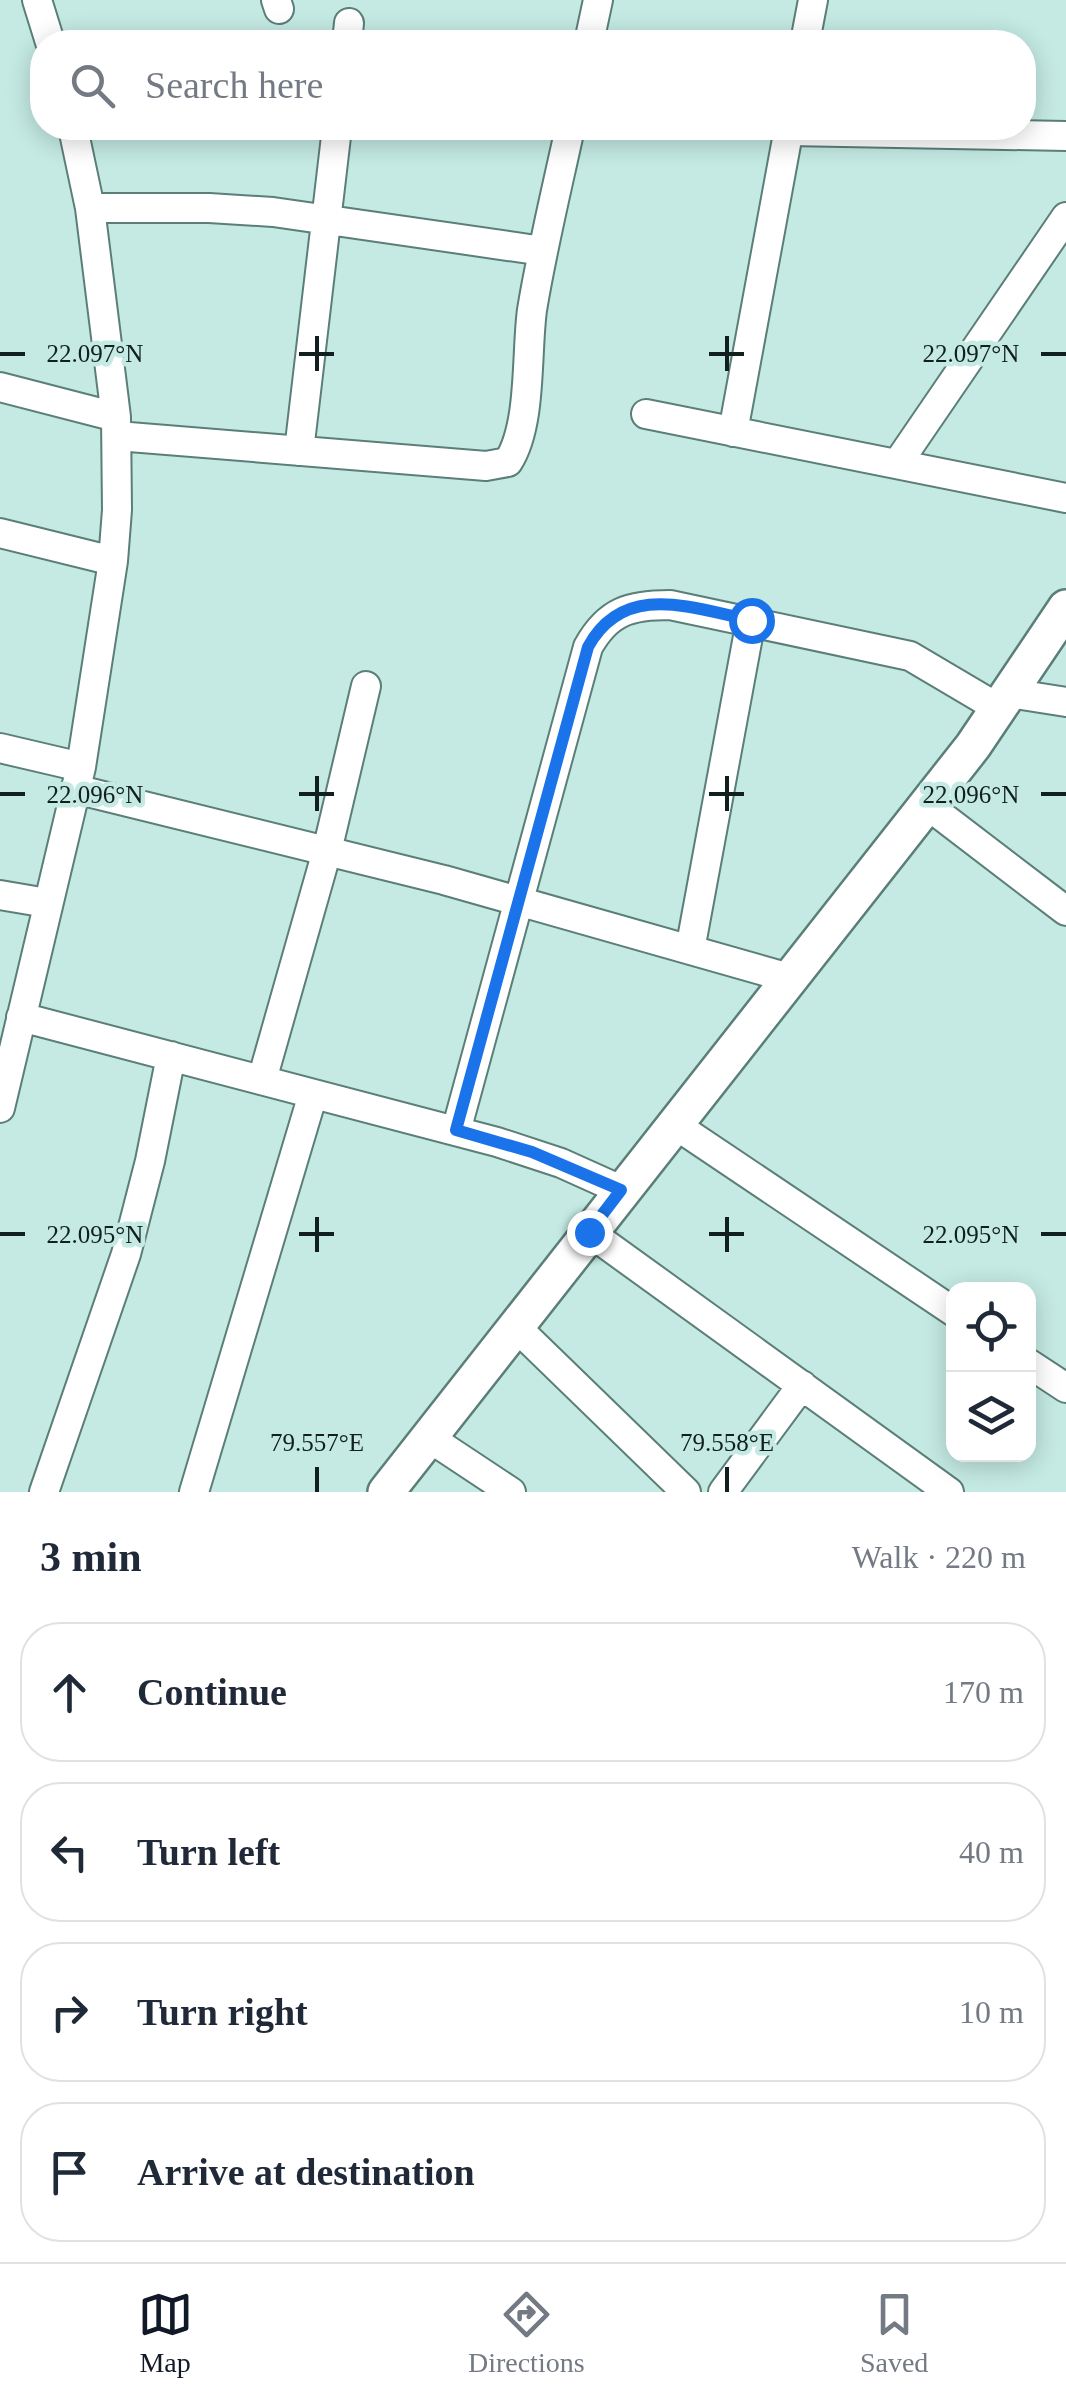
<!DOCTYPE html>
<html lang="en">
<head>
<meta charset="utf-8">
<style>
	body { margin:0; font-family:Georgia,serif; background:#f2f2f3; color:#1f2937 }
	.controls { position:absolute; right:30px; bottom:30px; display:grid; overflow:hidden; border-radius:20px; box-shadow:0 5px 25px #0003 }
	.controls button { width:90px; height:90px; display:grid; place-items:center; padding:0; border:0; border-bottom:2px solid #e0e1e3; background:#fff; color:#1f2937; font:50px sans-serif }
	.stop { position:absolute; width:30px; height:30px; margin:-22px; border:8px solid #1a73e8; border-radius:50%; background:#fff }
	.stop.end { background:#1a73e8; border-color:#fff; box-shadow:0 2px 10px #0008 }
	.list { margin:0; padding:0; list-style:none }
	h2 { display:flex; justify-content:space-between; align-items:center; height:130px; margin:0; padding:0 40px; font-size:42px }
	h2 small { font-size:32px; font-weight:400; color:#747a83 }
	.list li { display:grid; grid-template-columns:65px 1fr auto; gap:30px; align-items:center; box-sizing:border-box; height:140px; margin:0 20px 20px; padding:0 20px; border:2px solid #e0e1e3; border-radius:40px }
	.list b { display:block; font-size:38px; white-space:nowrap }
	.list em { font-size:32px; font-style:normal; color:#747a83 }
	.icon { flex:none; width:55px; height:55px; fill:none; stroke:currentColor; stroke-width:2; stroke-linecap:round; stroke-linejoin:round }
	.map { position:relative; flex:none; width:1066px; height:1492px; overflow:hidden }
	.search { position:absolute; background:#fff; box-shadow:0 5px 25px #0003; left:30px; right:30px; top:30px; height:110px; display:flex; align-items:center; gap:25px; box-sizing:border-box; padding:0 35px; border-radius:40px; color:#747a83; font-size:38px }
	.sheet { height:770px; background:#fff }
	nav { display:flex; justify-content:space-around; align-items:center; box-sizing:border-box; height:140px; border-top:2px solid #e0e1e3; background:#fff; font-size:28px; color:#747a83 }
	nav a { display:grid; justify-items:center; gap:5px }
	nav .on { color:#111827 }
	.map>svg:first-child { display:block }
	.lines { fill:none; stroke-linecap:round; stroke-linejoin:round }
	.minor-casing { stroke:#5b7e78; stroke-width:32 }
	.tertiary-casing { stroke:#5b7e78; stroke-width:40 }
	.minor { stroke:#fff; stroke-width:28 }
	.tertiary { stroke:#fff; stroke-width:35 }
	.route { stroke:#1a73e8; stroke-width:12 }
	.ticks { fill:none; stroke:#11201e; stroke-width:4 }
	.ticks-label { font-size:25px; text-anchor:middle; fill:#11201e; stroke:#c4eae3; stroke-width:9; stroke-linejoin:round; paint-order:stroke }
</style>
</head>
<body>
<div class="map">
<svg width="1066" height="1492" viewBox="0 0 1066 1492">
	<rect width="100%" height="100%" fill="#c4eae3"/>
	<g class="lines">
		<g class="minor-casing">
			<path id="minor" d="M 37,0 L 50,42
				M 276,0 L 279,9
				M 347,42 L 349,23
				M 589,42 L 598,0
				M 805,42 L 813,0
				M 789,131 L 1066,136
				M 90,208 L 209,208 L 273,212 L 543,251
				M 0,387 L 116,417
				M 646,414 L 1066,498
				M 733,432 L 789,128
				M 117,436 L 486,466 L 508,462 C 532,425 526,354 532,310 C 542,249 557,188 570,128
				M 299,451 L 337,128
				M 897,464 L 1066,217
				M 0,533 L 113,561
				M 1009,693 L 1066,702
				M 0,748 L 81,767
				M 75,789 L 444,880 L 789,978
				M 926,804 L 1066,911
				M 0,895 L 47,903
				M 690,950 L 751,620
				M 21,1017 L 497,1142 L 561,1163 L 621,1190
				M 262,1080 L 327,851 L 366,686
				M 0,1108 L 81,767 L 113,561 L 117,510 L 116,417 L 90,208 L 73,128
				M 674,1124 L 954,1312
				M 456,1131 L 588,647 C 608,611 630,605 670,605 L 910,656 L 998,708
				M 589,1232 L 949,1492
				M 515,1326 L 686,1492
				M 1028,1363 L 1066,1388
				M 428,1437 L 511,1492
				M 44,1492 L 126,1254 L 150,1161 L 171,1056
				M 194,1492 L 313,1094
				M 723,1492 L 802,1385"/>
		</g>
		<g class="tertiary-casing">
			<path id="tertiary" d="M 386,1492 L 973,746 L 1066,608"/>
		</g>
		<use href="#minor" class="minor"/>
		<use href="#tertiary" class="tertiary"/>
	</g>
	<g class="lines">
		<path class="route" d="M 589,1232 L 621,1190 L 532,1152 L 456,1130 L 588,647 C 624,581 691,608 751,620"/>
	</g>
	<path class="ticks" d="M 317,336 L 317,371M 727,336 L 727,371M 0,354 L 25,354M 299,354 L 334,354M 709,354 L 744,354M 1041,354 L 1066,354M 317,776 L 317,811M 727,776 L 727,811M 0,794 L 25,794M 299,794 L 334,794M 709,794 L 744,794M 1041,794 L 1066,794M 317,1217 L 317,1252M 727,1217 L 727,1252M 0,1234 L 25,1234M 299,1234 L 334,1234M 709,1234 L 744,1234M 1041,1234 L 1066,1234M 317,1467 L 317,1492M 727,1467 L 727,1492"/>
	<g class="ticks-label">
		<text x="95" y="362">22.097°N</text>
		<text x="971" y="362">22.097°N</text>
		<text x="95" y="803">22.096°N</text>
		<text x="971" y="803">22.096°N</text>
		<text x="95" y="1243">22.095°N</text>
		<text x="971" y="1243">22.095°N</text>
		<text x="317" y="1451">79.557°E</text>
		<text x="727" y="1451">79.558°E</text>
	</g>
</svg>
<div class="controls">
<button><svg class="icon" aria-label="locate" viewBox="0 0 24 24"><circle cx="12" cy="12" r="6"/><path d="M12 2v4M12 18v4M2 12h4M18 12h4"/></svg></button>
<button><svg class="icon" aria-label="layers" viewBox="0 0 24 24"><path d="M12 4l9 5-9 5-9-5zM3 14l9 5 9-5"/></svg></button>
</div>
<div class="stop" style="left:751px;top:620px"></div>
<div class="stop end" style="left:589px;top:1232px"></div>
<div class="search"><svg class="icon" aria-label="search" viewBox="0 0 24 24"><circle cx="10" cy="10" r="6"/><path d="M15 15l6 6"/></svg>Search here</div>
</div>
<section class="sheet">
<h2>3 min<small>Walk · 220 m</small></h2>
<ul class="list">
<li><svg class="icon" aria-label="ahead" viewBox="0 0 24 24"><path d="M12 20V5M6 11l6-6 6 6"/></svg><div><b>Continue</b></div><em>170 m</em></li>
<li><svg class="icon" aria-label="left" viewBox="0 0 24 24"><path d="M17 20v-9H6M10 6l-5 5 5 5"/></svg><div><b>Turn left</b></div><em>40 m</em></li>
<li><svg class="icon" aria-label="right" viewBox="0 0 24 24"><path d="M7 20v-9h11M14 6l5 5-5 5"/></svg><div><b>Turn right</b></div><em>10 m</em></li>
<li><svg class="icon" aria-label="arrive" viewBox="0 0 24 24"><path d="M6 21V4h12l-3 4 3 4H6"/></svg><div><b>Arrive at destination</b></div></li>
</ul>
</section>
<nav>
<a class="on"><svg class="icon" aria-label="map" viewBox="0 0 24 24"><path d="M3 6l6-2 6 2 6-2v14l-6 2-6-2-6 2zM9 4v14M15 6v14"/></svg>Map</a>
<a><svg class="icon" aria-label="directions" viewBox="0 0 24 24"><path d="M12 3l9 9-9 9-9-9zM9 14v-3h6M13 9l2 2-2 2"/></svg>Directions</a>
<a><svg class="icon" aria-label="saved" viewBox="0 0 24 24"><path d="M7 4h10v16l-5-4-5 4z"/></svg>Saved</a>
</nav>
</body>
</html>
